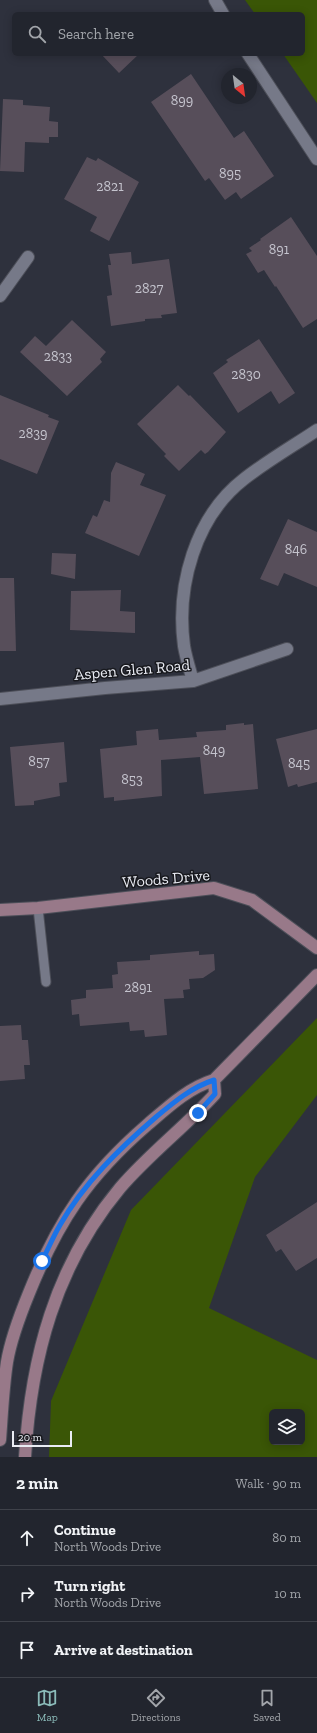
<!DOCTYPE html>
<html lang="en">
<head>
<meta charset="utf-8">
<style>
	body { margin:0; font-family:"Zilla Slab",serif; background:#2e313a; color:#f1f3f6 }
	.controls { position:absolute; right:12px; bottom:12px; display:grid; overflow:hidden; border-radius:6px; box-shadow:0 2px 10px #0003 }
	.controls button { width:36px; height:36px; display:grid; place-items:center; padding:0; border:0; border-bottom:1px solid #3f424a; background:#22252e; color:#f1f3f6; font:20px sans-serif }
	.compass { position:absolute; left:221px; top:68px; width:36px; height:36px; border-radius:50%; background:#22252e; box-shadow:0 2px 10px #0003; rotate:151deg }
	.scale { position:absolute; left:12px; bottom:10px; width:60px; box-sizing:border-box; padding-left:4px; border:2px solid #eaecf4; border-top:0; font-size:11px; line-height:14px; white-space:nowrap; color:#eaecf4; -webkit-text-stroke:3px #18191e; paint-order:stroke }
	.stop { position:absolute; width:12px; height:12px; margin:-9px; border:3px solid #1a73e8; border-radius:50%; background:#fff }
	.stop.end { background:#1a73e8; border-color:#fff; box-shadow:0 1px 4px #0008 }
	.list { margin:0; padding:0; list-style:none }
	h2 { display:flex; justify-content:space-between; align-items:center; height:52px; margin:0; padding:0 16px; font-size:17px }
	h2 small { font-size:13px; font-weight:400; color:#a2a5aa }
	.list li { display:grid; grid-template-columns:26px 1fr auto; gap:12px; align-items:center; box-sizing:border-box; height:56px; padding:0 16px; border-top:1px solid #3f424a }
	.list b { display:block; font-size:15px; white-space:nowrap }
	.list p { margin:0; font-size:13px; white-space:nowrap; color:#a2a5aa }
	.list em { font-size:13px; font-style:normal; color:#a2a5aa }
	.icon { flex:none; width:22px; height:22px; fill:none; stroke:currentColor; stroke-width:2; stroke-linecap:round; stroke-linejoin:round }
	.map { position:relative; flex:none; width:317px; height:1457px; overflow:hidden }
	.search { position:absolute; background:#22252e; box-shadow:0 2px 10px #0003; left:12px; right:12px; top:12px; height:44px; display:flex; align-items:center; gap:10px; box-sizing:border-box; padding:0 14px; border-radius:6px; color:#a2a5aa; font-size:15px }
	.sheet { height:220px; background:#22252e }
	nav { display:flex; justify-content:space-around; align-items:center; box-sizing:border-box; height:56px; border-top:1px solid #3f424a; background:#22252e; font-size:11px; color:#a2a5aa }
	nav a { display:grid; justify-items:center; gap:2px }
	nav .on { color:#8bbbb9 }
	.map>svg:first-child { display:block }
	.green { fill:#3a5606; fill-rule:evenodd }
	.building { fill:#574e5a }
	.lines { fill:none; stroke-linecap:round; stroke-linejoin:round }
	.lane-casing { stroke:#4d4f59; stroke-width:11 }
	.street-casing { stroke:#4d4f59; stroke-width:14 }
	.secondary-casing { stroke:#4d4f59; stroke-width:14 }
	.lane { stroke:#767988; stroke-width:9 }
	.street { stroke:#767988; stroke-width:12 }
	.secondary { stroke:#987989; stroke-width:12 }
	.route { stroke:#1a73e8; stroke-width:5 }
	.labels { text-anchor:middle; stroke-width:3; stroke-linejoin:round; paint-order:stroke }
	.number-label { font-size:14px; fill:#c5c4ce }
	.street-label { font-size:16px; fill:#eaecf4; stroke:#18191e }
</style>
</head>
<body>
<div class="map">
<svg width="317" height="1457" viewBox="0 0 317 1457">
	<rect width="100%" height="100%" fill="#2e313d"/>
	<path class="green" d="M 245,0 L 317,0 L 317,103 L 283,54 L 303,54 L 303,14 L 255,14 Z
		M 317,1018 L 317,1095 L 255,1177 L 209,1308 L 317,1360 L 317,1457 L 49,1457 L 51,1401 L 131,1210 ZM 272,1412 L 302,1412 L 302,1442 L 272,1442 Z"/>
	<path class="building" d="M 101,54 L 139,54 L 119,73 Z
		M 191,74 L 234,138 L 244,131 L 274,176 L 241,199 L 236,192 L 225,200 L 209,178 L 205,181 L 151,102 Z
		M 3,99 L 23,100 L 23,105 L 50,107 L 49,121 L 58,122 L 58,137 L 49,137 L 49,143 L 25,142 L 24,172 L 0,171 Z
		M 87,157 L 96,161 L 98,158 L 139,182 L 109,241 L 90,231 L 97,217 L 64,199 Z
		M 291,217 L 317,256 L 317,319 L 303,328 L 276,286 L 275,287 L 264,270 L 258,273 L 246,254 L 252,251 L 249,248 L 261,240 L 260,239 Z
		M 131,252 L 132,264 L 169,259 L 177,313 L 161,315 L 162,318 L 145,319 L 145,321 L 111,326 L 107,296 L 112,295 L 108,265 L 111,265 L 109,254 Z
		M 72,320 L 106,352 L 100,359 L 102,362 L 67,396 L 20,352 L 35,336 L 46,346 Z
		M 259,339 L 295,393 L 279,404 L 271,391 L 238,413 L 213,373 L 228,362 L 226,360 Z
		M 178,385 L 189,396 L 190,395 L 226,432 L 208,452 L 205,454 L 201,450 L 179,471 L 164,456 L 166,454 L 162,450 L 137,424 Z
		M 0,395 L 49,415 L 48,417 L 59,421 L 37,474 L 0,459 Z
		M 116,462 L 145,474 L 140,485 L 166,495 L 139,556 L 85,533 L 93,515 L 97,517 L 104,500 L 110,502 L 111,473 Z
		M 288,519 L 317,532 L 317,587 L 284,573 L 278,586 L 260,579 Z
		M 52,553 L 76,554 L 75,579 L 51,574 Z
		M 0,578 L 14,578 L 16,651 L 0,651 Z
		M 121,590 L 120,611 L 135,612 L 135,633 L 70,630 L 71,591 Z
		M 244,723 L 244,725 L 253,724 L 258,789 L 204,794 L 200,757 L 161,760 L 162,796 L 114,801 L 114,797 L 104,798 L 100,749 L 137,745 L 136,731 L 158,729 L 159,740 L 197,737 L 196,732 L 226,730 L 226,725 Z
		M 317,729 L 317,782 L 298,787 L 297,784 L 288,787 L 276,739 Z
		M 64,742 L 67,782 L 59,783 L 60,796 L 34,801 L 34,805 L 15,806 L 10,747 Z
		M 199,951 L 199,955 L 214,954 L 215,970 L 203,978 L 189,979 L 190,989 L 183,990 L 184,998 L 164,999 L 167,1035 L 145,1037 L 144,1030 L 130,1031 L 129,1022 L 80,1026 L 79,1014 L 72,1015 L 71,1000 L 86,998 L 86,990 L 113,988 L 112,975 L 118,974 L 117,962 L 150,960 L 150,955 Z
		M 21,1025 L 22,1040 L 28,1040 L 30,1065 L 24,1065 L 25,1079 L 0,1081 L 0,1026 Z
		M 317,1202 L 317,1258 L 296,1271 L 281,1249 L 276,1252 L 266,1235 Z"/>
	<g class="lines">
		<g class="lane-casing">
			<path id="lane" d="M 38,908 L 46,982"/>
		</g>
		<g class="street-casing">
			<path id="street" d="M 215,0 L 223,14
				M 248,54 L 317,159
				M 0,296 L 28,257
				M 193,681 C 190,670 186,658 184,646 C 176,586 195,517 244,479 C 267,461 293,446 317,430
				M 0,699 L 105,688 L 193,681 L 287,649"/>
		</g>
		<g class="secondary-casing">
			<path id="secondary" d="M 0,910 L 38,908 L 214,888 L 252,900 L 317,948
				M 0,1440 C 2,1414 3,1388 7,1362 C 11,1338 20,1315 29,1293 C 58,1221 88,1176 147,1125 C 168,1107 188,1088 214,1080 L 317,975
				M 25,1457 C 31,1358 55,1266 120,1188 C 149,1154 185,1127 215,1094 L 214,1080"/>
		</g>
		<use href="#lane" class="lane"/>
		<use href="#street" class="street"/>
		<use href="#secondary" class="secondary"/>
	</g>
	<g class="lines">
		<path class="route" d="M 42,1261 C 48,1249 53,1237 60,1225 C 84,1183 119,1149 156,1117 C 174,1102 192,1087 214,1080 L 215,1094 L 198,1113"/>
	</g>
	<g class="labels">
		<g class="number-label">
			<text x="182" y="105">899</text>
			<text x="230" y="178">895</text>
			<text x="110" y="191">2821</text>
			<text x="279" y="254">891</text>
			<text x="149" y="293">2827</text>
			<text x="58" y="361">2833</text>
			<text x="246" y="379">2830</text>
			<text x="33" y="438">2839</text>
			<text x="296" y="554">846</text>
			<text x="214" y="755">849</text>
			<text x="39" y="766">857</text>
			<text x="299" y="768">845</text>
			<text x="132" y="784">853</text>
			<text x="138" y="992">2891</text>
		</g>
		<g class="street-label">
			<text transform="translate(132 669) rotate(-5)" y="6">Aspen Glen Road</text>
			<text transform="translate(166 878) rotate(-5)" y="6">Woods Drive</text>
		</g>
	</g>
</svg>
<div class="controls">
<button><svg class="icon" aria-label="layers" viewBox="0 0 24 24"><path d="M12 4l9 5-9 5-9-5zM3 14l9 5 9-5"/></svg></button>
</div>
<svg class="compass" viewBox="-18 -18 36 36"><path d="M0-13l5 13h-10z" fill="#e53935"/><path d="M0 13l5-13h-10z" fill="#a2a5aa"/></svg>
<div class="scale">20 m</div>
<div class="stop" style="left:42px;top:1261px"></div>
<div class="stop end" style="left:198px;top:1113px"></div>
<div class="search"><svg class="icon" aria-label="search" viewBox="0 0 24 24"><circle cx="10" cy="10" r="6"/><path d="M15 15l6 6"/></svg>Search here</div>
</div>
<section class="sheet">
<h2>2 min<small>Walk · 90 m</small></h2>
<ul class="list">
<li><svg class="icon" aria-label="ahead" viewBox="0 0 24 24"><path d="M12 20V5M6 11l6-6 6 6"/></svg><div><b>Continue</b><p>North Woods Drive</p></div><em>80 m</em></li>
<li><svg class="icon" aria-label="right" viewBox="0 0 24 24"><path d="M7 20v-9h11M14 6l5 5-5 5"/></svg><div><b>Turn right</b><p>North Woods Drive</p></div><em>10 m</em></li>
<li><svg class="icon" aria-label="arrive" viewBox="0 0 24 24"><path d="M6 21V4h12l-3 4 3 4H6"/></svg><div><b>Arrive at destination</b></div></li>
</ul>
</section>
<nav>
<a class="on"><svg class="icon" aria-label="map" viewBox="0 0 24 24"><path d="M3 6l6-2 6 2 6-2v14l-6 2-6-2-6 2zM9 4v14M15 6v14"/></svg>Map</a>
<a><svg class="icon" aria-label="directions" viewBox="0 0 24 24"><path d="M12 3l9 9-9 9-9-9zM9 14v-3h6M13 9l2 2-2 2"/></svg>Directions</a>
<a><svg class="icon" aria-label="saved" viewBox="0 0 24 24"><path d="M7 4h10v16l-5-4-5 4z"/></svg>Saved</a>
</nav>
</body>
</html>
